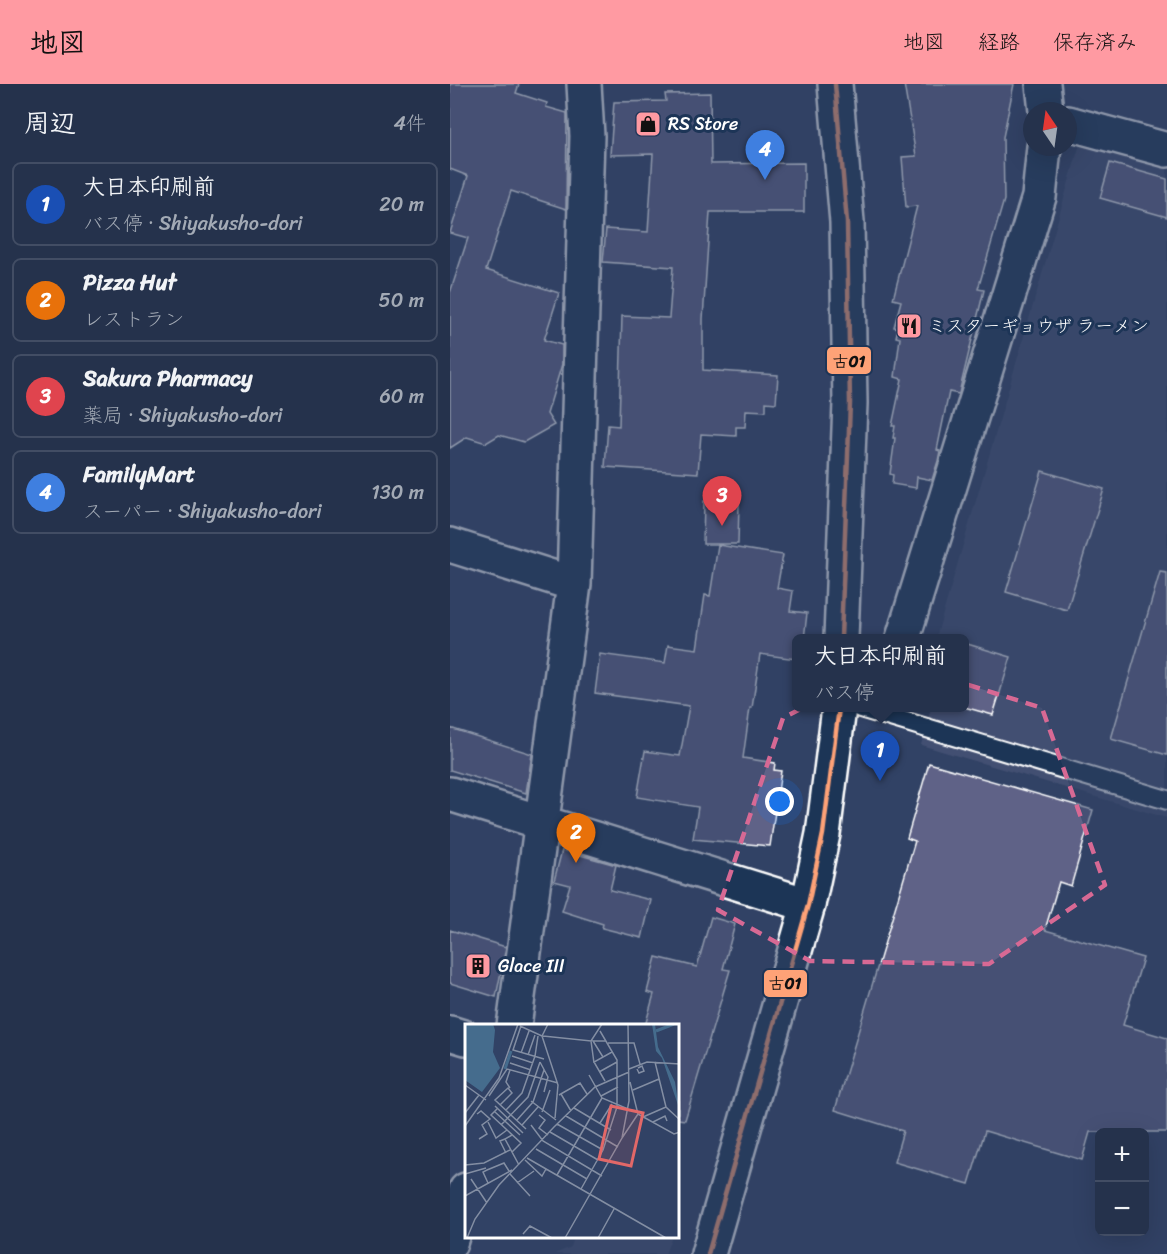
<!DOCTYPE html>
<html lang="ja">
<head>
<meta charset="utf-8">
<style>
	body { margin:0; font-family:Sriracha,"Klee One",sans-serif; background:#2d3a53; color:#f1f3f6 }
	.controls { position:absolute; right:18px; bottom:18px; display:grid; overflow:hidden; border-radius:9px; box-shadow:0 6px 24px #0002 }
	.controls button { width:54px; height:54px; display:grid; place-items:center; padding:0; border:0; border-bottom:2px solid #424d64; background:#25324c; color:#f1f3f6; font:30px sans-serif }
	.compass { position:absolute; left:573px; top:18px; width:54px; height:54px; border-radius:50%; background:#25324c; box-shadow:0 6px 24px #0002; rotate:347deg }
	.you { position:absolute; left:330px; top:718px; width:21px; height:21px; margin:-15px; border:4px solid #fff; border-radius:50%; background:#1a73e8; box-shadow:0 0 0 9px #1a73e833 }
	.badge { display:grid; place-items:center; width:39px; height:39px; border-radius:50%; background:#ff9aa2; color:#fff; font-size:20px; font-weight:700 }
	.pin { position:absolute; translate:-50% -50px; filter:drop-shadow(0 2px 3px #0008) }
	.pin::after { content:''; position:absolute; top:32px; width:21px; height:18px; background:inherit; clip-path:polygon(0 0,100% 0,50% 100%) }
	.popup { position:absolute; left:342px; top:550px; width:177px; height:78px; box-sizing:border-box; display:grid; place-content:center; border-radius:9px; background:#25324c; filter:drop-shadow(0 2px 4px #0005); font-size:20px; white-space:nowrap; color:#a3aab5 }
	.popup b { font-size:22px; color:#f1f3f6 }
	.popup::after { content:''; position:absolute; left:50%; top:100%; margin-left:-12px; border:12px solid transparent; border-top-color:#25324c }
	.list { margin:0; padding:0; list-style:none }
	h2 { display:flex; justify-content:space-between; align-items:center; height:78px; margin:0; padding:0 24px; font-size:26px }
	h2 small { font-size:20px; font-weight:400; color:#a3aab5 }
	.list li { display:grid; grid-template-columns:39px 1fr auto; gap:18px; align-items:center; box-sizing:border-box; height:84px; margin:0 12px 12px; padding:0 12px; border:2px solid #424d64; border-radius:9px }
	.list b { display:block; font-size:22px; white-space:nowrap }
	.list p { margin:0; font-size:20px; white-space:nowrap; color:#a3aab5 }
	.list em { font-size:20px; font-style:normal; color:#a3aab5 }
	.map { position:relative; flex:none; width:717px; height:1170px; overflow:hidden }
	header { display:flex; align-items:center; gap:36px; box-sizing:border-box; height:84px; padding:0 30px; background:#ff9aa2; color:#111 }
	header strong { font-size:28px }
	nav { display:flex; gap:33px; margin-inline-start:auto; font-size:21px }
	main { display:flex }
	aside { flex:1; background:#25324c }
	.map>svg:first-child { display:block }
	.built { fill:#435072 }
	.building { fill:#5f6287; stroke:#fff; stroke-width:1.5 }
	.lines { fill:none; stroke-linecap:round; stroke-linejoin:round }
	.service-casing { stroke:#fff; stroke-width:22 }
	.minor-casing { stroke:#fff; stroke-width:38 }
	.primary-casing { stroke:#fff; stroke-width:38 }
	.service { stroke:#1d3557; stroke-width:18 }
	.minor { stroke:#1d3557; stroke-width:33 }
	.primary { stroke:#1d3557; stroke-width:33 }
	.bus-1-casing { stroke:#1d3557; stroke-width:9 }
	.bus-1 { stroke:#fea277; stroke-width:4.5 }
	.marked { fill:none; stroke:#d76994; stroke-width:4.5; stroke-dasharray:12 8; stroke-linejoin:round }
	.labels { text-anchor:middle; stroke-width:6; stroke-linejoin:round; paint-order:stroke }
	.poi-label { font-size:18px; fill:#fff; stroke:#1d3557; text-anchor:start }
	.inset-river { fill:none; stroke:#456c8d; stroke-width:3 }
	.inset-road { fill:none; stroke:#838ea3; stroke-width:1.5 }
	.view { fill:#e26868; fill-opacity:0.15; stroke:#e26868; stroke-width:3 }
	.inset-edge { fill:none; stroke:#fff; stroke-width:3 }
	.line-badge { stroke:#1d3557; stroke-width:2 }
	.pale-badge-label { font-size:16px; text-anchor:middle; font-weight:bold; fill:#111 }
</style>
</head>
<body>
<header>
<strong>地図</strong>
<nav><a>地図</a><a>経路</a><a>保存済み</a></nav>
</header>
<main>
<aside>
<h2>周辺<small>4件</small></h2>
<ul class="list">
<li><span class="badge" style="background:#1a4fb4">1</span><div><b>大日本印刷前</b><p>バス停 · Shiyakusho-dori</p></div><em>20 m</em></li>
<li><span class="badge" style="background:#e8710a">2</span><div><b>Pizza Hut</b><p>レストラン</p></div><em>50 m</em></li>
<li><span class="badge" style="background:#e0444e">3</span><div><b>Sakura Pharmacy</b><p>薬局 · Shiyakusho-dori</p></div><em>60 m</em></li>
<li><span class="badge" style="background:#3f7fe0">4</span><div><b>FamilyMart</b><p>スーパー · Shiyakusho-dori</p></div><em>130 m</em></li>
</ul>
</aside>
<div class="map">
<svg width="717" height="1170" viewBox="0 0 717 1170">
	<rect width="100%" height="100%" fill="#314265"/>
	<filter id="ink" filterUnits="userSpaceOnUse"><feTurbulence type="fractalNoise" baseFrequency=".0167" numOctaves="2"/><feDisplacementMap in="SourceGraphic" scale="12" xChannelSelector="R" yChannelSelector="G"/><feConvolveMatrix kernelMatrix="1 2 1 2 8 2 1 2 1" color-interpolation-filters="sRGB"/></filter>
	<g filter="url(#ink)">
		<path class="built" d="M 645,55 L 717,76 L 717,734 L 471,661 L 481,624 L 514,624 L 514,554 L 486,554 L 630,60 Z
			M 124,1154 L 221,1154 L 215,1170 L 105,1170 L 121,1163 Z"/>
		<path class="building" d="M 0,0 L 69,0 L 66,9 L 97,19 L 96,23 L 117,29 L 116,125 L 61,107 L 36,186 L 109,209 L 94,256 L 112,261 L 112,280 L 97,330 L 104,341 L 74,358 L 49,351 L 36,359 L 17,353 L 0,364 L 0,209 L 18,154 L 0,149 L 18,92 L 0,85 Z
			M 454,0 L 564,0 L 553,53 L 554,116 L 528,205 L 534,206 L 510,305 L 509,310 L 499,308 L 487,366 L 490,367 L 488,377 L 482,396 L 467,393 L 466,404 L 442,400 L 443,391 L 440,390 L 445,354 L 443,354 L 445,342 L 442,342 L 452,295 L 445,293 L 450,254 L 446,253 L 448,244 L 444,243 L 451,217 L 443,215 L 467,122 L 456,123 L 452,73 L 466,72 Z
			M 260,9 L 261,80 L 354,79 L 354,128 L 260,128 L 253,235 L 253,286 L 328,291 L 326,319 L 316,318 L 316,327 L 296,326 L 295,343 L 286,343 L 286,352 L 251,350 L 248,389 L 155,383 L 158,341 L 169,342 L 172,232 L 219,234 L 223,183 L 153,178 L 156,145 L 198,148 L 203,70 L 160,71 L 164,18 L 216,17 L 215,10 Z
			M 660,79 L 717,95 L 717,133 L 650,114 Z
			M 592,387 L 654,405 L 617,526 L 556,508 Z
			M 254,417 L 289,418 L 288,460 L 253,460 Z
			M 268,461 L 333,471 L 327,504 L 343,507 L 340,527 L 357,529 L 354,555 L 346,555 L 346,575 L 310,570 L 302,624 L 300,624 L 293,674 L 325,679 L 324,686 L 331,687 L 320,762 L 243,755 L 248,723 L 187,713 L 195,667 L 230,672 L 239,622 L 145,609 L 150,570 L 215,579 L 218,561 L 247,565 L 255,511 L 260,512 Z
			M 710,488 L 717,489 L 717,671 L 661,655 Z
			M 514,559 L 561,573 L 543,631 L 514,623 Z
			M 0,644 L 82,670 L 76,709 L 0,686 Z
			M 479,679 L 643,726 L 621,802 L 609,798 L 595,846 L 693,874 L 673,941 L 717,954 L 717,1048 L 640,1048 L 632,1076 L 535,1047 L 519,1100 L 444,1078 L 453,1047 L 385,1026 L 465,757 L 457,754 Z
			M 112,766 L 166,781 L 160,806 L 201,816 L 192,854 L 152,844 L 153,840 L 112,827 L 120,801 L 104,797 Z
			M 261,833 L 285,840 L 273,885 L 280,886 L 235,1036 L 228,1035 L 228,942 L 195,942 L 204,910 L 197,908 L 206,873 L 247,883 Z
			M 0,846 L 56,863 L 46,913 L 0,899 Z"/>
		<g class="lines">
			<g class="service-casing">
				<path id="service" d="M 410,624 L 717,716"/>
			</g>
			<g class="minor-casing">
				<path id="minor" d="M 593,0 L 596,27
					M 618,39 L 717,66
					M 0,461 L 124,500
					M 453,554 L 589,113 L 594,63
					M 0,710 L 358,821
					M 64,942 L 124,500 L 137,52 L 134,0
					M 0,949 L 16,954
					M 0,1159 L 16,1106"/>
			</g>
			<g class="primary-casing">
				<path id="primary" d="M 385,0 L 397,138 L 400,319 L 391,554
					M 258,1170 L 358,821 L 373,750 L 389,624"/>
			</g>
			<use href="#service" class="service"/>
			<use href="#minor" class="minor"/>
			<use href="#primary" class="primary"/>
			<g class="bus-1-casing">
				<path id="bus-1" d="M 385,0 L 397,138 L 400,319 L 391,554
					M 258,1170 L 358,821 L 373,750 L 389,624"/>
			</g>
			<use href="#bus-1" class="bus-1"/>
		</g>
	</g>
	<path d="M0 0H717V1170H0ZM 442,577 L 592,624 L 655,801 L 539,880 L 360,877 L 268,826 L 333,634 Z" fill="#314265" fill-opacity=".55" fill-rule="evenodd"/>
	<path class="marked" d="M 442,577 L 592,624 L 655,801 L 539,880 L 360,877 L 268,826 L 333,634 Z"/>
	<defs>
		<g id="shop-square" transform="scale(1.35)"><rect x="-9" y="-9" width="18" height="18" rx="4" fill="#ff9aa2" stroke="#1d3557"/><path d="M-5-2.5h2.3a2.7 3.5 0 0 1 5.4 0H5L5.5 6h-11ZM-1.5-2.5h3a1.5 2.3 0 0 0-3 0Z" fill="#111"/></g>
		<g id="restaurant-square" transform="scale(1.35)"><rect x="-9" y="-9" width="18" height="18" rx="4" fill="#ff9aa2" stroke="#1d3557"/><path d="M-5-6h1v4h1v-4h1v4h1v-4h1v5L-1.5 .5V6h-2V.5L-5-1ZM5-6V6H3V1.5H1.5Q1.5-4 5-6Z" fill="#111"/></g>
		<g id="building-square" transform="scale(1.35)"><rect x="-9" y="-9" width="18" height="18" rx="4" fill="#ff9aa2" stroke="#1d3557"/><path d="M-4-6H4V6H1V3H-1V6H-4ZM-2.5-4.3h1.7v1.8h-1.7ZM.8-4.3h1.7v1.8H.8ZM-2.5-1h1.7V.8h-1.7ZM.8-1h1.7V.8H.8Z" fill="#111"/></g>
	</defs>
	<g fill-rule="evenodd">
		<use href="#shop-square" x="198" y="40"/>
		<use href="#restaurant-square" x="459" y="242"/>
		<use href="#building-square" x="28" y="882"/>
	</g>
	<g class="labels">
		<g class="poi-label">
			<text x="218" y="46">RS Store</text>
			<text x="478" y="248">ミスターギョウザ ラーメン</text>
			<text x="48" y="888">Glace III</text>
		</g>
	</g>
	<g transform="translate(15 940)">
		<rect width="214" height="214" fill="#314265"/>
		<path d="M 0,0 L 28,0 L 30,6 L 28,28 L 35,44 L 17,68 L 0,56 ZM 187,0 L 190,0 L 193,23 L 210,58 L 214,84 L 197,34 L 191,27 Z" fill="#456c8d"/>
		<path class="inset-river" d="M 191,7 L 209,0M 40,45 L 46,27"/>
		<path class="inset-road" d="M 55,2 L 77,12 L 83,0M 56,2 L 48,26 L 79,35M 77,12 L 93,61 L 90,94M 78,12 L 126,17 L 137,0M 126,17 L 129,39M 143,19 L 169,19 L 175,40M 56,29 L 64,7M 63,31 L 70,11M 47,32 L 68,39M 138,33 L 128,17 L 141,17M 75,38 L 83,53 L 79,68M 190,38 L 201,83 L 215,96M 45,39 L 66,46M 164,45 L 182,38 L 215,40M 172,45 L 174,49 L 179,47 L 177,42 L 173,44M 134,48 L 152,38M 124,51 L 137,74 L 163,85M 140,57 L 129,38 L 147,28M 0,61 L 21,76M 45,64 L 41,58 L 45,46M 168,66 L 194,55M 96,70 L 106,87M 94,71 L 115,59 L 122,70M 24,72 L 42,45 L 93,59M 136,72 L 153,63M 66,77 L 91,96M 35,81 L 47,69 L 43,64 L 30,76 L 61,105M 30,82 L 58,109M 109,84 L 146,106M 32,85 L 26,91 L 56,119 L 47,128M 41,86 L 57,69 L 70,32 L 73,12M 30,88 L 55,111M 77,88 L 85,66M 0,89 L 14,71M 12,90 L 16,87 L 25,95 L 17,101 L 22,110 L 14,115M 173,90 L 209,110 L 215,108M 74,91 L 80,96 L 74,104 L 83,111M 101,92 L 153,123M 178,93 L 201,83M 52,96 L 68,78 L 79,46M 23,98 L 31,114 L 42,106M 188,98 L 200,92 L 202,97M 135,99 L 147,80M 92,100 L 138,126M 36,101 L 63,73 L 75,38M 57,101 L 73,83M 66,101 L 78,117 L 137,152M 0,102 L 34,54 L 53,0M 85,108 L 133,136M 47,111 L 40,115 L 54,141M 157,114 L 173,90 L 165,58M 40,115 L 35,117 L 41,129M 71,125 L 122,155M 62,134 L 201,214M 60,136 L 77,152 L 81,145M 0,141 L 19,139 L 45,126M 0,150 L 21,144M 45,150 L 65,172M 92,151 L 137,74M 6,155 L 22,179M 23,159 L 18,148 L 22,146 L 39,139 L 44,147M 52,159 L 69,147M 116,165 L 138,126 L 152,83 L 152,36 L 135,7M 0,172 L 47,146M 58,210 L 65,202 L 87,214M 2,214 L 10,195 L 34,161 L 89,103 L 130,63 L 164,48M 100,214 L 157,114 L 164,77 L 163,0M 133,214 L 149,185"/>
		<path class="view" d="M 146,82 L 178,89 L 166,142 L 134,135 Z"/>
		<rect width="214" height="214" class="inset-edge"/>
	</g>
	<g class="line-badge">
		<rect x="376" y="262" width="46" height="29" rx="6" fill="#fea277"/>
		<rect x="313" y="885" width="45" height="29" rx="6" fill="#fea277"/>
	</g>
	<g class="pale-badge-label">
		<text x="399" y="283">古01</text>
		<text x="335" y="905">古01</text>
	</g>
</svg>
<div class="controls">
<button>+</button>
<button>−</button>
</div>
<svg class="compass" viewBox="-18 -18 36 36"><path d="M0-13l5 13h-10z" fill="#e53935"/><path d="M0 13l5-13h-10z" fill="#a3aab5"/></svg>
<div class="you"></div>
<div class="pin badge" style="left:430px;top:697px;background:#1a4fb4">1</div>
<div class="popup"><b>大日本印刷前</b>バス停</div>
<div class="pin badge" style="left:126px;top:779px;background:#e8710a">2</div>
<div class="pin badge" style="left:272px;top:442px;background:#e0444e">3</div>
<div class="pin badge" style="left:315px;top:96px;background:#3f7fe0">4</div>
</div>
</main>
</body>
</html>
